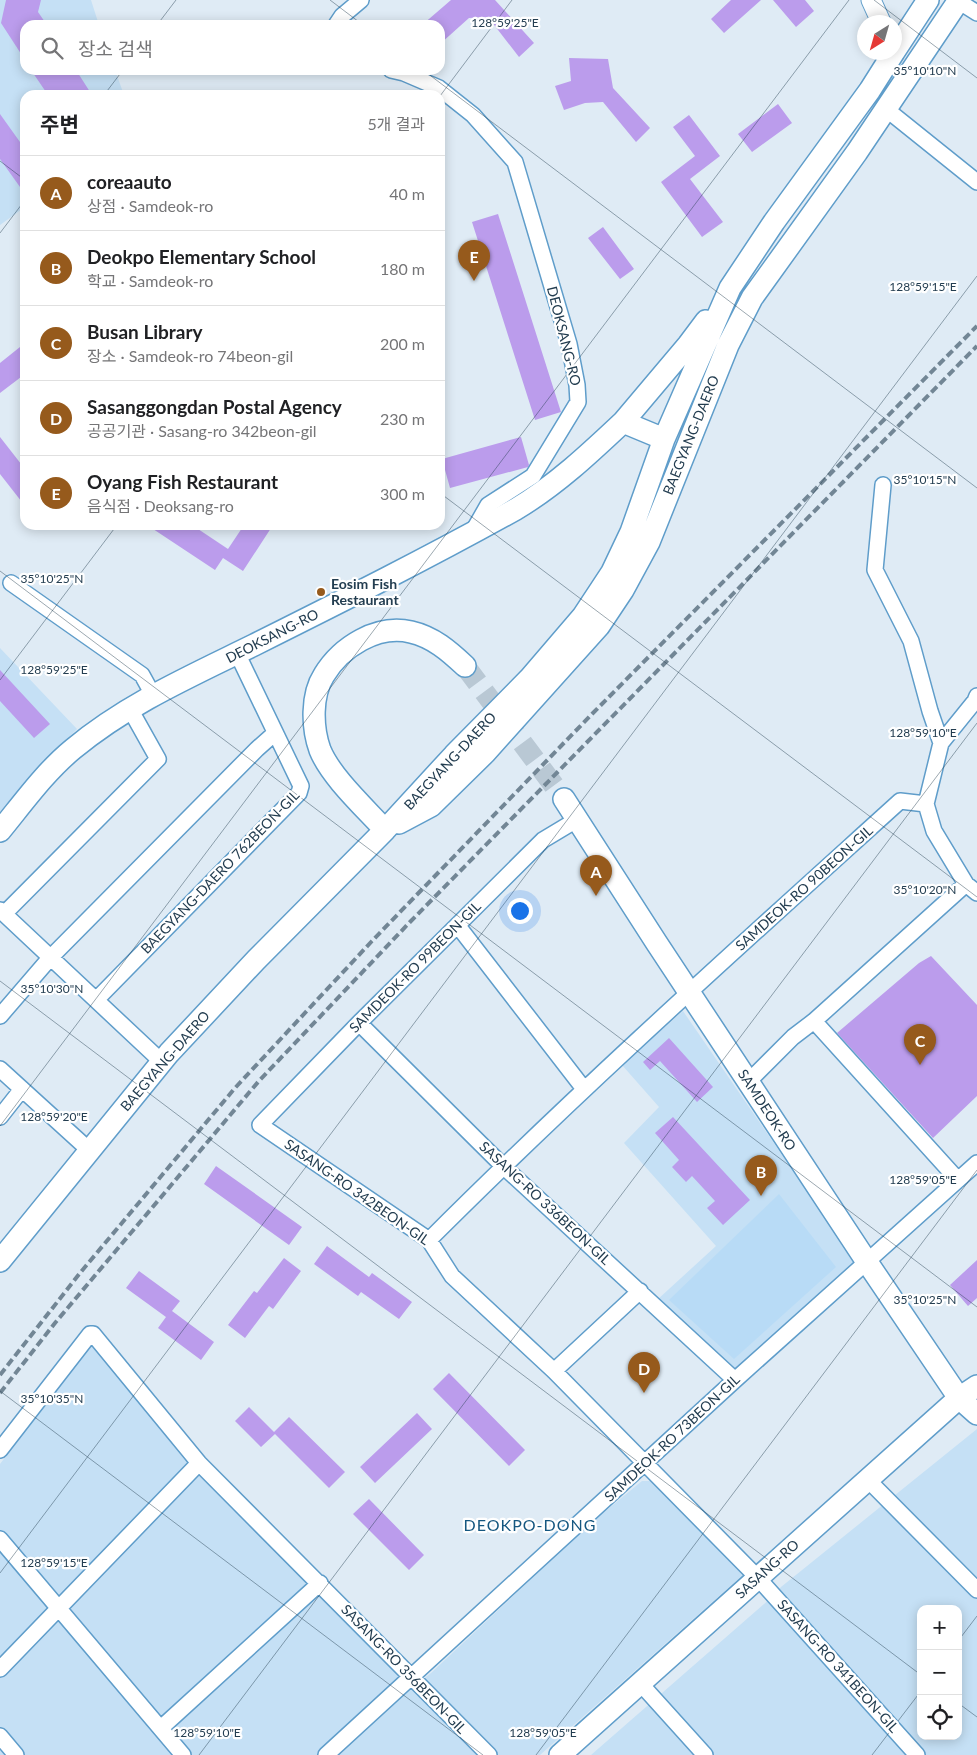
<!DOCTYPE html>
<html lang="ko">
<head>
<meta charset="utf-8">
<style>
	body { margin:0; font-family:Lato,"Noto Sans KR",sans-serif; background:#f2f2f2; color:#202124 }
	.controls { position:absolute; right:15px; bottom:15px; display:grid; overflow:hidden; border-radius:10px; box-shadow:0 2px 12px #0003 }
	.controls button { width:45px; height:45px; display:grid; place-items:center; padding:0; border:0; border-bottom:1px solid #e0e0e0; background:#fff; color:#202124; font:25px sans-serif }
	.compass { position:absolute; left:857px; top:15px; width:45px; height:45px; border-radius:50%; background:#fff; box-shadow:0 2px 12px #0003; rotate:217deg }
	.you { position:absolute; left:519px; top:910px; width:18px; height:18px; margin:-12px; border:4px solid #fff; border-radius:50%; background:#1a73e8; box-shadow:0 0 0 8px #1a73e833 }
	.badge { display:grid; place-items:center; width:32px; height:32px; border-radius:50%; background:#965a1c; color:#fff; font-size:16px; font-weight:700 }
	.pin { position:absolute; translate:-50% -41px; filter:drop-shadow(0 1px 2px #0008) }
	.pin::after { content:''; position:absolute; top:26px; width:18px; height:15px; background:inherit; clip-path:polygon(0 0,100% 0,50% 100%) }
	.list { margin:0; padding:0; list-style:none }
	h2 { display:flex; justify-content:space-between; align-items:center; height:65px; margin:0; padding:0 20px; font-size:21px }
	h2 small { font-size:16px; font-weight:400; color:#757577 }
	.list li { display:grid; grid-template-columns:32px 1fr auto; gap:15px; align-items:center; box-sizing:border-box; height:75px; padding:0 20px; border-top:1px solid #e0e0e0 }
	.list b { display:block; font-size:19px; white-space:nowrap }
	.list p { margin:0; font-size:16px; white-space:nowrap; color:#757577 }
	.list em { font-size:16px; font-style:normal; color:#757577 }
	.icon { flex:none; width:28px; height:28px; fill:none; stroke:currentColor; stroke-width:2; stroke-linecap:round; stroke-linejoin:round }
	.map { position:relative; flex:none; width:977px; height:1755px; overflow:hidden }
	.search { position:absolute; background:#fff; box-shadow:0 2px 12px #0003; left:20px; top:20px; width:425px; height:55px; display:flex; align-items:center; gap:12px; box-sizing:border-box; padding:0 18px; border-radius:15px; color:#757577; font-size:19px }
	.panel { position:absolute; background:#fff; box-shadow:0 2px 12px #0003; left:20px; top:90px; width:425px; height:440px; border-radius:15px }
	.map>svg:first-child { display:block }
	.built { fill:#c5e0f5; fill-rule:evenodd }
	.green { fill:#b8dbf6 }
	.building { fill:#bb9cec }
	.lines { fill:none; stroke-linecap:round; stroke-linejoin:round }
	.secondary-tunnel { stroke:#b9c8d4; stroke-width:21; stroke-dasharray:21 11; stroke-linecap:butt }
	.minor-casing { stroke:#5f9dca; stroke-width:18 }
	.tertiary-casing { stroke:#5f9dca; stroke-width:21 }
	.secondary-casing { stroke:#5f9dca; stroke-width:24 }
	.minor { stroke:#fff; stroke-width:15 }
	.tertiary { stroke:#fff; stroke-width:19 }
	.secondary { stroke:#fff; stroke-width:21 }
	.rail { stroke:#728695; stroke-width:4; stroke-dasharray:8 4; stroke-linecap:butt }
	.ticks { fill:none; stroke:#233d50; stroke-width:1; stroke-opacity:0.45 }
	.poi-dot { fill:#965a1c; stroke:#fff; stroke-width:2 }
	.labels { text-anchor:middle; stroke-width:4.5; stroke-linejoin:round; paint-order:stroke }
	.street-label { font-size:14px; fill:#233d50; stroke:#fff }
	.poi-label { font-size:14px; font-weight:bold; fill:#233d50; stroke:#fff; text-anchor:start }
	.quarter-label { font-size:16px; letter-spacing:1px; fill:#155780; stroke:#fff }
	.ticks-label { font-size:12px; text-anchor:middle; fill:#233d50; stroke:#fff; stroke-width:4.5; stroke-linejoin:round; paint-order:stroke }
</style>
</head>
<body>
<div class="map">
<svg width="977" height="1755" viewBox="0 0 977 1755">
	<rect width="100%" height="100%" fill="#dfebf5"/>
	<path class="built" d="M 0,0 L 91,0 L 99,25 L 25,25 L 25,70 L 115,70 L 124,95 L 25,95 L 25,207 L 0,225 Z
		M 0,648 L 77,729 L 28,779 L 0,812 Z
		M 683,1011 L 855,1261 L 735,1371 L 657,1300 L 716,1246 L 624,1143 L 659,1107 L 622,1065 Z
		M 90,1340 L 183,1458 L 412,1688 L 431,1673 L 591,1523 L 642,1481 L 654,1481 L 745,1573 L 540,1755 L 0,1755 L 0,1464 L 62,1383 Z
		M 977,1429 L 977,1755 L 591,1755 L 771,1598 L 781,1587 ZM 921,1609 L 958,1609 L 958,1736 L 921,1736 Z"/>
	<path class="green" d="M 779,1194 L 836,1267 L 734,1359 L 669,1300 Z"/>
	<path class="building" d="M 6,0 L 41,0 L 38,12 L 47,25 L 25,25 L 25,60 L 1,23 Z
		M 451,0 L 495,0 L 534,43 L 519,57 L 488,17 L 469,18 L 440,44 L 440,25 L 422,25 Z
		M 731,0 L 761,0 L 724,33 L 711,19 Z
		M 773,0 L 805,0 L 814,11 L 796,27 Z
		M 569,58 L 608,59 L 613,88 L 650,128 L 636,142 L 603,102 L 585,103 L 564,110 L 555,86 L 571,81 Z
		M 31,70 L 76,70 L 92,95 L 48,95 Z
		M 778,104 L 792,123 L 752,152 L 738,134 Z
		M 0,114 L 25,149 L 25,194 L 0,159 Z
		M 689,115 L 720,156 L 690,179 L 723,222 L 702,237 L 661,182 L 695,156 L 673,127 Z
		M 498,214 L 561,412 L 535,420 L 472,222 Z
		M 603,227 L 634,269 L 620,279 L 588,238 Z
		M 25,343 L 25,374 L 0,393 L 0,363 Z
		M 0,437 L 25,469 L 25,506 L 0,474 Z
		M 521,437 L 529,465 L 528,467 L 450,488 L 442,459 Z
		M 147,525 L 192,525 L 228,549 L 244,525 L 273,525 L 243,571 L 223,558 L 215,570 Z
		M 0,670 L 50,724 L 34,738 L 0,701 Z
		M 931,956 L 977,1005 L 977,1096 L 933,1138 L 837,1033 L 919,963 Z
		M 669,1038 L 713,1087 L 697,1102 L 660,1061 L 650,1070 L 643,1062 Z
		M 673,1117 L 750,1200 L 723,1225 L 707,1208 L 715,1201 L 692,1176 L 686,1182 L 672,1167 L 679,1160 L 655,1133 Z
		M 216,1166 L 302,1227 L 289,1245 L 204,1184 Z
		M 327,1246 L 369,1277 L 372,1273 L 412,1302 L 399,1319 L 361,1292 L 358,1296 L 314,1264 Z
		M 284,1258 L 301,1271 L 273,1309 L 269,1306 L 245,1338 L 228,1325 L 254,1291 L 257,1293 Z
		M 977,1260 L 977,1298 L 968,1306 L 950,1285 Z
		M 139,1271 L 180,1301 L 172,1311 L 214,1342 L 201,1360 L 158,1328 L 166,1317 L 126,1288 Z
		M 449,1373 L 525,1450 L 509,1466 L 433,1389 Z
		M 249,1407 L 274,1432 L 289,1417 L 345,1472 L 329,1488 L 275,1434 L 261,1447 L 235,1421 Z
		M 417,1413 L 432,1429 L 375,1483 L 360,1467 Z
		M 369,1499 L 424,1555 L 409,1570 L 353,1514 Z"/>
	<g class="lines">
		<path class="secondary-tunnel" d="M 465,666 L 564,799"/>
		<g class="minor-casing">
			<path id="minor" d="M 958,1 L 977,13
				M 336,25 L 342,16 L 361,0
				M 391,70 L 404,73 L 439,88 L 473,115 L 515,162 L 569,344 L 577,385 L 578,402 L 533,476 L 488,505 L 472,533
				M 886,109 L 977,182
				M 883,485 L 875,570 L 911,641 L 930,711 L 941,743
				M 11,583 L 142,675 L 153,695
				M 977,696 L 975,701 L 941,743 L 926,804 L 934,831 L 966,884 L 977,893
				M 578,819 L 543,840 L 359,1023 L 260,1125 L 429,1240 L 452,1276 L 554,1371 L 758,1578 L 917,1755
				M 0,910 L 162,1062
				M 4,914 L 158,759 L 130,709
				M 458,926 L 584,1089
				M 96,1000 L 299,793 L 301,786 L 237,653
				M 0,1016 L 50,958 L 257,749 L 275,733
				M 814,1021 L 958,1180
				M 359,1023 L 503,1166 L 735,1380
				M 0,1069 L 89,1150
				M 748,1082 L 793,1037 L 814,1021 L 966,884
				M 0,1117 L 22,1089
				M 429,1240 C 581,1088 741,945 900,801 L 926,804
				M 554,1371 L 640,1291
				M 0,1450 L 90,1334 L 93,1334 L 199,1463 L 489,1755
				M 868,1480 L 977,1590
				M 0,1539 L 183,1755
				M 0,1669 L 199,1463
				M 640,1683 L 705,1755
				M 161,1728 L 320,1583
				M 0,1736 L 16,1755
				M 326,1755 L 735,1380 L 977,1163"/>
		</g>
		<g class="tertiary-casing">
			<path id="tertiary" d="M 871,0 L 881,22"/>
		</g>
		<g class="secondary-casing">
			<path id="secondary" d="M 894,52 L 928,0
				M 623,422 L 688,345 L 706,321
				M 564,799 L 656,942 L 867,1262 L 959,1398 L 977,1414
				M 399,823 L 431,806 L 485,753 L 599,626 L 623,590 L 649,542 L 728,345 L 752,298 L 857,152 L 959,0
				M 385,830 C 365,808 331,777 320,750 C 312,728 311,695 324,675 C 341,647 377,624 411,632 C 433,637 449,651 465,666
				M 0,831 C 23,803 45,772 73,749 C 127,704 191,676 254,645 C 342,601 430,557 516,509 C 556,485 589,454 623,422 L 664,439
				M 0,1261 L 169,1053 L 256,960 L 385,830 L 454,755 L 529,679 L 583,616 L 612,572 L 631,532 L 664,439 L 730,288 L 774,222 L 870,90 L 894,52
				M 560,1755 L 959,1398 L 977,1386"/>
		</g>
		<use href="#minor" class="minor"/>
		<use href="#tertiary" class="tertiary"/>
		<use href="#secondary" class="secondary"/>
		<path class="rail" d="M 0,1375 L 80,1273 L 235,1088 L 372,941 L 592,714 L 977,326
			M 0,1393 L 55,1323 L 258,1082 L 410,922 L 977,346"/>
	</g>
	<path class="ticks" d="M 330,0 L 363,25M 874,0 L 977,78M 157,25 L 176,0M 423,70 L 977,488M 104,95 L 123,70M 440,96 L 512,0M 0,161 L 25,180M 0,233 L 25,200M 440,493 L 977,897M 0,571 L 977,1307M 0,680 L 117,525M 0,981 L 921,1675M 0,1126 L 849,0M 0,1391 L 483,1755M 0,1573 L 977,276M 958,1641 L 977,1616M 958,1703 L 977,1717M 199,1755 L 977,723M 536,1755 L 977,1170M 872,1755 L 921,1691"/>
	<circle class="poi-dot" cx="321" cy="592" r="5"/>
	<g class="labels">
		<g class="street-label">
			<text transform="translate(564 336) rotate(76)" y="5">DEOKSANG-RO</text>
			<text transform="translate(691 435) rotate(-68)" y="5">BAEGYANG-DAERO</text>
			<text transform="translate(272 636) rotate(-27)" y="5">DEOKSANG-RO</text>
			<text transform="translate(450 761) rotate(-47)" y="5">BAEGYANG-DAERO</text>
			<text transform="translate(220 872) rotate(-46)" y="5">BAEGYANG-DAERO 762BEON-GIL</text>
			<text transform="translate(804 888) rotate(-42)" y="5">SAMDEOK-RO 90BEON-GIL</text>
			<text transform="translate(415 967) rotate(-45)" y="5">SAMDEOK-RO 99BEON-GIL</text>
			<text transform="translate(165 1061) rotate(-49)" y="5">BAEGYANG-DAERO</text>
			<text transform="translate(767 1110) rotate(57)" y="5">SAMDEOK-RO</text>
			<text transform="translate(357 1192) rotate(35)" y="5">SASANG-RO 342BEON-GIL</text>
			<text transform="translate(545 1203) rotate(43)" y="5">SASANG-RO 336BEON-GIL</text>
			<text transform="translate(672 1438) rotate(-43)" y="5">SAMDEOK-RO 73BEON-GIL</text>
			<text transform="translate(767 1569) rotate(-42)" y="5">SASANG-RO</text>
			<text transform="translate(838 1666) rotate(48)" y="5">SASANG-RO 341BEON-GIL</text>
			<text transform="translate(404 1669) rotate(46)" y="5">SASANG-RO 356BEON-GIL</text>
		</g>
		<g class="poi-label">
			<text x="331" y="589">Eosim Fish<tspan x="331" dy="16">Restaurant</tspan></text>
		</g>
		<g class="quarter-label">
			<text x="530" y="1531">DEOKPO-DONG</text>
		</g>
	</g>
	<g class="ticks-label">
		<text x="505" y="27">128°59'25"E</text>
		<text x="925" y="75">35°10'10"N</text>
		<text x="923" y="291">128°59'15"E</text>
		<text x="925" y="484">35°10'15"N</text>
		<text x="52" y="583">35°10'25"N</text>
		<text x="54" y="674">128°59'25"E</text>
		<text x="923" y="737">128°59'10"E</text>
		<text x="925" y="894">35°10'20"N</text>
		<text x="52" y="993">35°10'30"N</text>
		<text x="54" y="1121">128°59'20"E</text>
		<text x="923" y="1184">128°59'05"E</text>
		<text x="925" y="1304">35°10'25"N</text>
		<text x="52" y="1403">35°10'35"N</text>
		<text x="54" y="1567">128°59'15"E</text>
		<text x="207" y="1737">128°59'10"E</text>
		<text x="543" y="1737">128°59'05"E</text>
	</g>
</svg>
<div class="controls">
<button>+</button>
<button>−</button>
<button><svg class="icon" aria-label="locate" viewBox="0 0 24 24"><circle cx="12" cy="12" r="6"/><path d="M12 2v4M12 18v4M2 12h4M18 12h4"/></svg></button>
</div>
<svg class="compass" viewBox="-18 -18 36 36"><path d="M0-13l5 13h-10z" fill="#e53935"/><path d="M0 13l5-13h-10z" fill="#757577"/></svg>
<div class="you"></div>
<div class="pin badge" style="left:596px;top:896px">A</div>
<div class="pin badge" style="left:761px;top:1196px">B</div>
<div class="pin badge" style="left:920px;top:1065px">C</div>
<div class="pin badge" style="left:644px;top:1393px">D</div>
<div class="pin badge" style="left:474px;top:281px">E</div>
<div class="search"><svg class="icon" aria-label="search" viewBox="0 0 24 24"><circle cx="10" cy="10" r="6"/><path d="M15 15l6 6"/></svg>장소 검색</div>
<section class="panel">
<h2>주변<small>5개 결과</small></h2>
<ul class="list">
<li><span class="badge">A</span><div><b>coreaauto</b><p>상점 · Samdeok-ro</p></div><em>40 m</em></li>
<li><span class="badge">B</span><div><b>Deokpo Elementary School</b><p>학교 · Samdeok-ro</p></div><em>180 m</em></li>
<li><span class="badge">C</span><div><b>Busan Library</b><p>장소 · Samdeok-ro 74beon-gil</p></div><em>200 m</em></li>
<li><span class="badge">D</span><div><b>Sasanggongdan Postal Agency</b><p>공공기관 · Sasang-ro 342beon-gil</p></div><em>230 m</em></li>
<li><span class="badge">E</span><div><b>Oyang Fish Restaurant</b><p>음식점 · Deoksang-ro</p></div><em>300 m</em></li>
</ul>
</section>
</div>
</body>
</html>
